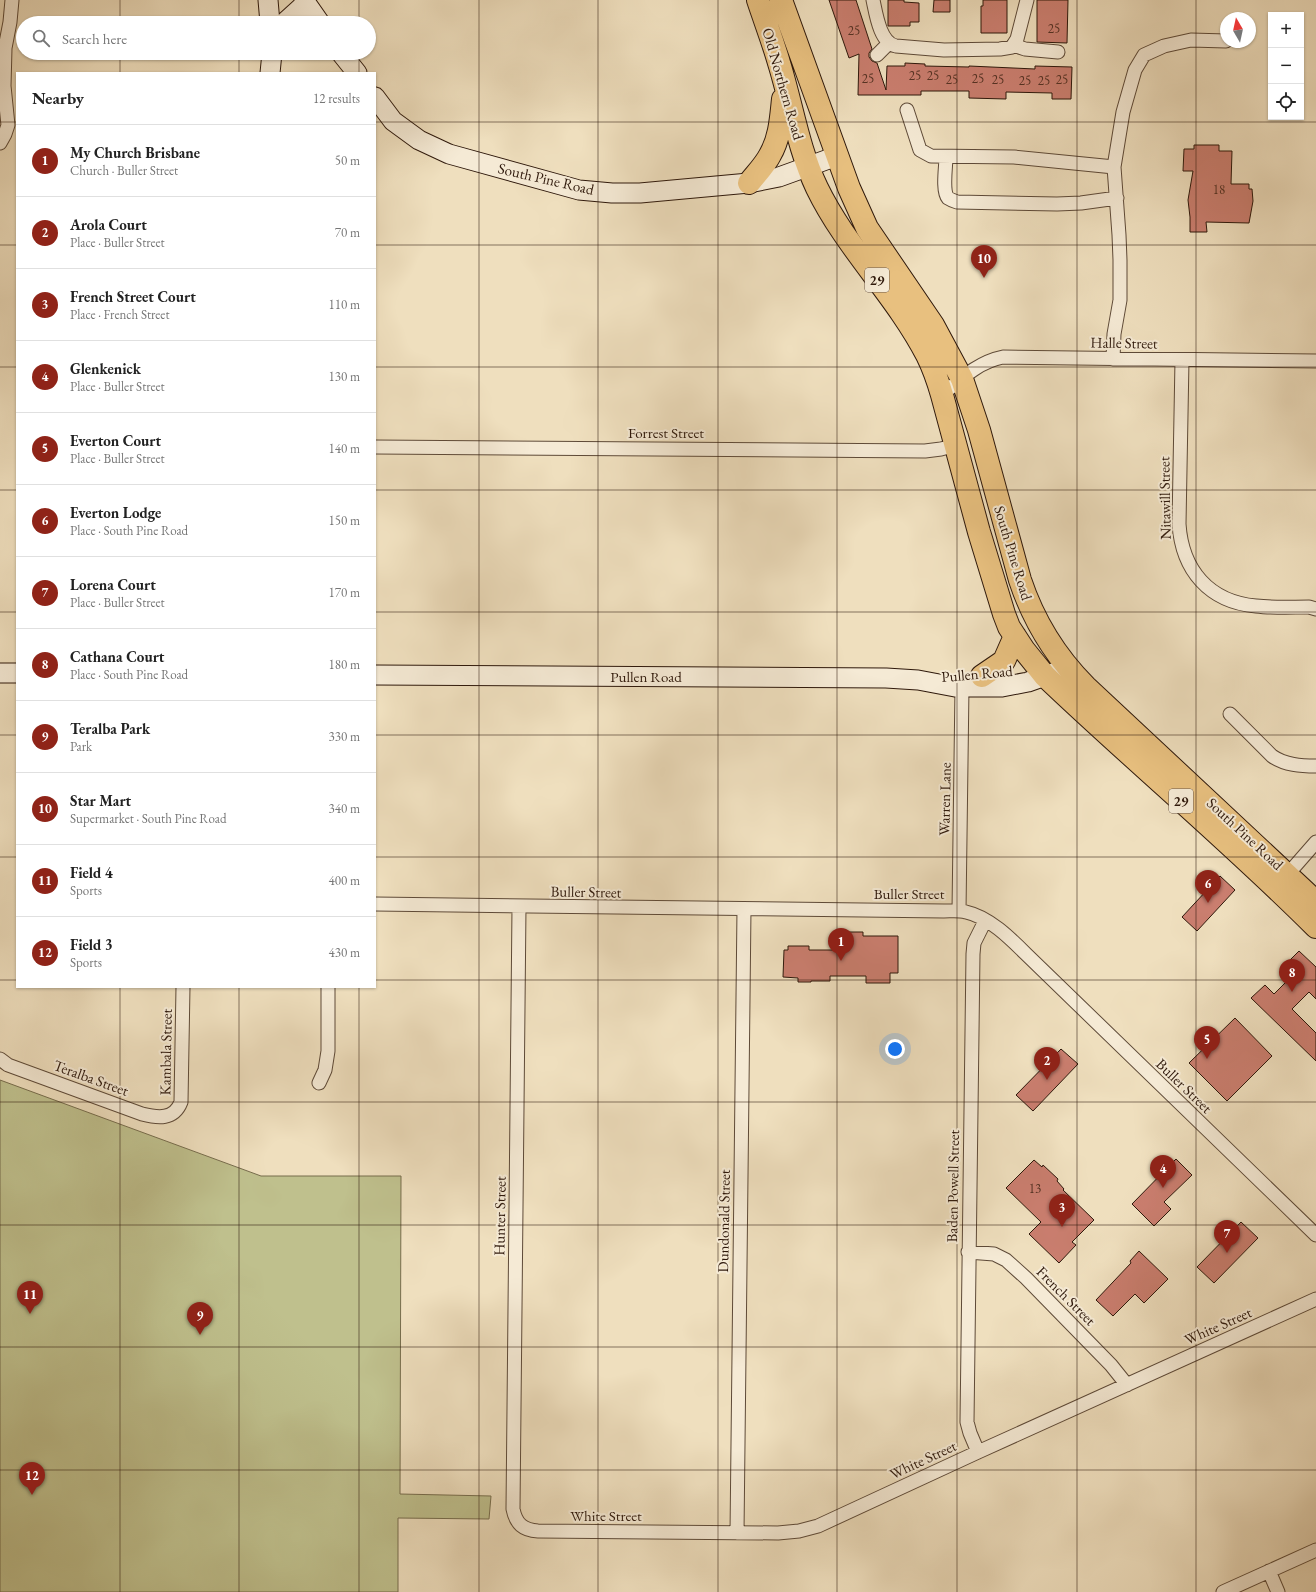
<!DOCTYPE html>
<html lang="en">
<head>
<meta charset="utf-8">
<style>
	body { margin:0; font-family:"EB Garamond",serif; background:#f2f2f2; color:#222 }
	.controls { position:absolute; right:12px; top:12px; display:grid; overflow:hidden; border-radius:0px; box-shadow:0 1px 3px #0004 }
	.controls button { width:36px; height:36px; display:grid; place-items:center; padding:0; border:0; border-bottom:1px solid #e0e0e0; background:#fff; color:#222; font:20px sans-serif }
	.compass { position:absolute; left:1220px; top:12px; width:36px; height:36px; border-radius:50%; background:#fff; box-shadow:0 1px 3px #0004; rotate:351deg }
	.you { position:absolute; left:895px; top:1049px; width:14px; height:14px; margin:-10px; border:3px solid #fff; border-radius:50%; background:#1a73e8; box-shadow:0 0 0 6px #1a73e833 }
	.badge { display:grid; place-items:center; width:26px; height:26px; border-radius:50%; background:#8f2418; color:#fff; font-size:13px; font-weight:700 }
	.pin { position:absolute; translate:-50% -33px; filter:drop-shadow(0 1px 2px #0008) }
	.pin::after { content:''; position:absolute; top:21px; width:14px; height:12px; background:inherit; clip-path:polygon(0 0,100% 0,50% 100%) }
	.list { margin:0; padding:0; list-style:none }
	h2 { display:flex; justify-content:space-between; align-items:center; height:52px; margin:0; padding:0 16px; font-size:17px }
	h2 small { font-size:13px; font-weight:400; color:#767676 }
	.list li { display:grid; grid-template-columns:26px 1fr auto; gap:12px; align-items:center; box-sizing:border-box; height:72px; padding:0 16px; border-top:1px solid #e0e0e0 }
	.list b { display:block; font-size:15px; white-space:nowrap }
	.list p { margin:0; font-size:13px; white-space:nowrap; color:#767676 }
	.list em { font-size:13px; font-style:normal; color:#767676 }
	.icon { flex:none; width:22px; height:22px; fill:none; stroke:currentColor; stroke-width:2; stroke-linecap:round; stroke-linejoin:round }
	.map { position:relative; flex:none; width:1316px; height:1592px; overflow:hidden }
	.search { position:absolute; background:#fff; box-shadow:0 1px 3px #0004; left:16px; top:16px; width:360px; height:44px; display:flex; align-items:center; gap:10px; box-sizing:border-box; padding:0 14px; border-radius:22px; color:#767676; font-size:15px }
	.panel { position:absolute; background:#fff; box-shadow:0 1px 3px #0004; left:16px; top:72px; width:360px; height:916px; border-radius:0px }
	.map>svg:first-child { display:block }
	.green { fill:#bfc08d; stroke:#766c4c }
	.building { fill:#ca7e6f; stroke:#2e180b }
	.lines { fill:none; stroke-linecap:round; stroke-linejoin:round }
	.street-casing { stroke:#5e4a38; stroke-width:15 }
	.secondary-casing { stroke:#2e180b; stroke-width:21 }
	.highway-casing { stroke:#2e180b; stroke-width:24 }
	.street { stroke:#f5ead5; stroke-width:13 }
	.secondary { stroke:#f5ead5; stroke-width:19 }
	.highway { stroke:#e8c07f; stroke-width:22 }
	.grid { fill:none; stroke:#2e180b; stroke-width:1; stroke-opacity:0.55 }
	.labels { text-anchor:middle; stroke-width:4; stroke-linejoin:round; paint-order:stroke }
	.number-label { font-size:13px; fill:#553224 }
	.shield { fill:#f5ead5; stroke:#6a5748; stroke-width:1 }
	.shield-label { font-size:14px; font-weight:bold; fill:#2e180b }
	.street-label { font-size:15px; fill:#2e180b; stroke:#f5ead5 }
</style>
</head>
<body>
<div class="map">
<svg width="1316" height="1592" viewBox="0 0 1316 1592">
	<rect width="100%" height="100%" fill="#efdfbe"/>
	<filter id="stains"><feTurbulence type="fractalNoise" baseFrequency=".005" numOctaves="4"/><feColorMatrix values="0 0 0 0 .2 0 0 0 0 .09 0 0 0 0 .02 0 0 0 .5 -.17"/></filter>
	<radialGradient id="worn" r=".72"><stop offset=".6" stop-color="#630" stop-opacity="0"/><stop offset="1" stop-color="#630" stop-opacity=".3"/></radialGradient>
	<path class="green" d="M 0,1080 L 261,1176 L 401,1176 L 400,1494 L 491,1496 L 489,1519 L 398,1518 L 398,1592 L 0,1592 Z"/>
	<path class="building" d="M 829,0 L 856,0 L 872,49 L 869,53 L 869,57 L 872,61 L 877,63 L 886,90 L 887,66 L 905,66 L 905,63 L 925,64 L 925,66 L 969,67 L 969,66 L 1035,69 L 1035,66 L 1072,67 L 1071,99 L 1052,99 L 1052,93 L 1006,92 L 1006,99 L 969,98 L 969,91 L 921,91 L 921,95 L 858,95 L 859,54 L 849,58 Z
		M 888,0 L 904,0 L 904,2 L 919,3 L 919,22 L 910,22 L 910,26 L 888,26 Z
		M 934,0 L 950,0 L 950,12 L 933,12 Z
		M 983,0 L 1007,0 L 1007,33 L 981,33 L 981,6 L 983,6 Z
		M 1037,0 L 1068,0 L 1067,43 L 1037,42 Z
		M 1194,145 L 1219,145 L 1219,151 L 1232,151 L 1231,184 L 1249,184 L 1249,189 L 1252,189 L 1253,201 L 1249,223 L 1206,222 L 1207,232 L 1190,232 L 1190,217 L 1188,200 L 1193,171 L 1183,171 L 1184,149 L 1194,149 Z
		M 1220,876 L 1235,890 L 1197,931 L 1182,917 Z
		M 838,932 L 863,932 L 863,936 L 898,936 L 898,973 L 890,973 L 890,983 L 866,983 L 866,976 L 830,976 L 830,981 L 811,981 L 811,982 L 798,982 L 798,978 L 783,977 L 784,950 L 788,950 L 788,946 L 809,946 L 809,950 L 838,950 Z
		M 1299,951 L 1316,967 L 1316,999 L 1309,992 L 1292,1009 L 1316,1033 L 1316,1061 L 1251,998 L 1265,985 L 1274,994 L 1294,974 L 1285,965 Z
		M 1235,1018 L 1272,1056 L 1227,1101 L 1189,1063 Z
		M 1061,1049 L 1078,1064 L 1033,1111 L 1016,1095 Z
		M 1176,1159 L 1192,1175 L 1164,1202 L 1171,1209 L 1154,1226 L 1132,1204 Z
		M 1034,1160 L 1042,1167 L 1043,1165 L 1058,1179 L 1057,1181 L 1064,1189 L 1063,1190 L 1094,1220 L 1072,1242 L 1076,1245 L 1059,1263 L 1029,1234 L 1041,1222 L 1006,1188 Z
		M 1241,1222 L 1258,1238 L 1214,1283 L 1197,1267 Z
		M 1139,1251 L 1168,1279 L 1144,1303 L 1135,1294 L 1113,1316 L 1096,1300 L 1131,1263 L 1130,1261 Z"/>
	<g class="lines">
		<g class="street-casing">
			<path id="street" d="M 873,0 C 876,14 880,43 896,46 L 944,50 L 1000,49 L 1012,47 L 1017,39 L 1027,0
				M 1013,45 L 1025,49 L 1058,52
				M 877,55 L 889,43
				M 907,110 L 920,150 L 931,156 L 1014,157 L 1114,167
				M 0,143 L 5,134 L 8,125 L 4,86 L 5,48 L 10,22 L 12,0
				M 946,157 C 946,166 942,191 948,198 C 951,200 954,201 957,202 L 1057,204 L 1081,203 L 1117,198
				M 1113,359 L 1114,334 L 1120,300 L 1120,260 L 1119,235 L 1114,167 L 1123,112 L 1135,70 L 1144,55 L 1164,46 L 1191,40 L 1226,41
				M 1182,360 L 1179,524 C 1182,570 1209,602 1256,606 C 1273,608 1291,607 1309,607 L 1316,609
				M 942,395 C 961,379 978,362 1003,357 L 1316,361
				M 375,447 L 925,451 L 941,449 L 956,445
				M 1230,714 L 1272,756 C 1285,765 1301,766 1316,766
				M 1288,874 L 1316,842
				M 375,904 L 944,911 C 951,911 959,910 966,912 C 989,917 1010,938 1026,954 L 1316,1235
				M 519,907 L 513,1509 C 516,1524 523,1530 538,1531 L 778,1533 L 799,1531 L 818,1526 L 978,1452 L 1316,1299
				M 959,911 L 962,687
				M 0,1059 L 8,1065 L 142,1114 C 158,1118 174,1120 181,1102 L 183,987
				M 319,1083 L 325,1070 L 328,1051 L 328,987
				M 968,1252 L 994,1254 L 1006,1260 L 1026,1278 L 1111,1365 L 1127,1385
				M 978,1452 L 970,1433 L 967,1422 L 973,954 L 974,943 L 985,921
				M 737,1533 L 744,909
				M 1269,1571 L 1278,1592
				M 1223,1592 L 1316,1550"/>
		</g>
		<g class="secondary-casing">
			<path id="secondary" d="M 268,0 L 270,23
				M 304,0 L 320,23
				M 284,23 L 306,3
				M 341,53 L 357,73
				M 270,73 L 272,53
				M 375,97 L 393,121 L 419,140 L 449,154 L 579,190 L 612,193 L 640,193 L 749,183 L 779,177 L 837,156
				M 0,673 L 17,673
				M 375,675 L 886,678 L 918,680 L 955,687 L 1002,687 L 1028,682 L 1059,671"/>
		</g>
		<g class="highway-casing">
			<path id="highway" d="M 758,0 C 765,21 773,42 779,63 C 792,105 798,148 817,188 C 846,248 896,295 927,355 C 933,367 938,381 942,395 L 979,532 L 1004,614 L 1009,627 L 1024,650 L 1045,676 C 1134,761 1229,840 1316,927
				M 781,0 L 849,188 L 867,228 L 933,325 L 962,379 L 979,430 L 1020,580 C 1034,622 1055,656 1086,687 L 1316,902
				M 749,183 C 756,174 765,165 770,155 C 780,138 781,118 783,99
				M 982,676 L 1004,661 L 1015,636"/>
		</g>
		<use href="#street" class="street"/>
		<use href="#secondary" class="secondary"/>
		<use href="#highway" class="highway"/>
	</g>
	<path class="grid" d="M 120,0 L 120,23M 239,0 L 239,23M 359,0 L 359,23M 479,0 L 479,1592M 598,0 L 598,1592M 718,0 L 718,1592M 837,0 L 837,1592M 957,0 L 957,1592M 1077,0 L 1077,1592M 1196,0 L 1196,1592M 120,53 L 120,73M 239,53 L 239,73M 359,53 L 359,73M 0,122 L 17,122M 375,122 L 1316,122M 0,245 L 17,245M 375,245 L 1316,245M 0,367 L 17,367M 375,367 L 1316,367M 0,490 L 17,490M 375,490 L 1316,490M 0,612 L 17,612M 375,612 L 1316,612M 0,735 L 17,735M 375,735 L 1316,735M 0,857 L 17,857M 375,857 L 1316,857M 0,980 L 17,980M 375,980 L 1316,980M 120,987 L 120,1592M 239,987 L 239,1592M 359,987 L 359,1592M 0,1102 L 1316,1102M 0,1225 L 1316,1225M 0,1347 L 1316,1347M 0,1470 L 1316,1470"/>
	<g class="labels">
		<g class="number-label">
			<text x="1054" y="33">25</text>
			<text x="854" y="35">25</text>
			<text x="915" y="80">25</text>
			<text x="933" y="80">25</text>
			<text x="868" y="83">25</text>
			<text x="978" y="83">25</text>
			<text x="952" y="84">25</text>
			<text x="998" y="84">25</text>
			<text x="1062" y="84">25</text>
			<text x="1025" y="85">25</text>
			<text x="1044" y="85">25</text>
			<text x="1219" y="194">18</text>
			<text x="1035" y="1193">13</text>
		</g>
		<g class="shield">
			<rect x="865" y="268" width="24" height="24" rx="3"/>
			<rect x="1169" y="789" width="24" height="24" rx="3"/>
		</g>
		<g class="shield-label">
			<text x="877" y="285">29</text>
			<text x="1181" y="806">29</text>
		</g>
		<g class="street-label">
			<text transform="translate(783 84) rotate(74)" y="5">Old Northern Road</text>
			<text transform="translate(546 179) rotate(13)" y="5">South Pine Road</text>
			<text transform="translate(1124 343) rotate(1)" y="5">Halle Street</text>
			<text x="666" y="438">Forrest Street</text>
			<text transform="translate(1165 498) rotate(-91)" y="5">Nitawill Street</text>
			<text transform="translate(1013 553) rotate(73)" y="5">South Pine Road</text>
			<text transform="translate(977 674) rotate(-5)" y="5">Pullen Road</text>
			<text x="646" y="682">Pullen Road</text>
			<text transform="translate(945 799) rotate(-89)" y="5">Warren Lane</text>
			<text transform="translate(1245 834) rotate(43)" y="5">South Pine Road</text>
			<text transform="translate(586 892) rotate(1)" y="5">Buller Street</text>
			<text x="909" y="899">Buller Street</text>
			<text transform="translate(166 1052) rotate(-89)" y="5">Kambala Street</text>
			<text transform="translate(91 1078) rotate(20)" y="5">Teralba Street</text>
			<text transform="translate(1184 1086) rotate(44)" y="5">Buller Street</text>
			<text transform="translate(953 1186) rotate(-89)" y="5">Baden Powell Street</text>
			<text transform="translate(500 1216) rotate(-89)" y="5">Hunter Street</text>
			<text transform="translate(724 1221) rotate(-89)" y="5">Dundonald Street</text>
			<text transform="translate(1066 1296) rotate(45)" y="5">French Street</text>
			<text transform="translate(1218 1326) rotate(-24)" y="5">White Street</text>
			<text transform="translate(923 1460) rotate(-25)" y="5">White Street</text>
			<text x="606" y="1521">White Street</text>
		</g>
	</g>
	<rect width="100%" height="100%" filter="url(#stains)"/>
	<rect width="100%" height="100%" fill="url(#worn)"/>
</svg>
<div class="controls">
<button>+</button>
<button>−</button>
<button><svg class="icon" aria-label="locate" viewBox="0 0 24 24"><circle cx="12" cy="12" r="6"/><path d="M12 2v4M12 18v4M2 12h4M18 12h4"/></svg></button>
</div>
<svg class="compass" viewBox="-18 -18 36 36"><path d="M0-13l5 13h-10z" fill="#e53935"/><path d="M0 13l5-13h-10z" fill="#767676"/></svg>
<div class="you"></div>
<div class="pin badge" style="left:841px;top:961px">1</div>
<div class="pin badge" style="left:1047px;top:1080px">2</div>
<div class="pin badge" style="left:1062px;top:1227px">3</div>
<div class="pin badge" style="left:1163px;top:1188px">4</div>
<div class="pin badge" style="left:1207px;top:1059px">5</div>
<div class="pin badge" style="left:1208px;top:903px">6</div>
<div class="pin badge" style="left:1227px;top:1253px">7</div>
<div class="pin badge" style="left:1292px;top:992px">8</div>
<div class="pin badge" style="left:200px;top:1335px">9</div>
<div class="pin badge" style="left:984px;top:278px">10</div>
<div class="pin badge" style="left:30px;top:1314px">11</div>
<div class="pin badge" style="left:32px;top:1495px">12</div>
<div class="search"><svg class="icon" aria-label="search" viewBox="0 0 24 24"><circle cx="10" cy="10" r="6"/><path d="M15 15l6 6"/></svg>Search here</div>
<section class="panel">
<h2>Nearby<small>12 results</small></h2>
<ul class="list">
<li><span class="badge">1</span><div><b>My Church Brisbane</b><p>Church · Buller Street</p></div><em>50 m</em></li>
<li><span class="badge">2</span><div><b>Arola Court</b><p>Place · Buller Street</p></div><em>70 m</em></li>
<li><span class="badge">3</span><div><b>French Street Court</b><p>Place · French Street</p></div><em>110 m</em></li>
<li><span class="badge">4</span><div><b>Glenkenick</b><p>Place · Buller Street</p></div><em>130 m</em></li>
<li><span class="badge">5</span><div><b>Everton Court</b><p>Place · Buller Street</p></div><em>140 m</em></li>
<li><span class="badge">6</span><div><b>Everton Lodge</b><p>Place · South Pine Road</p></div><em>150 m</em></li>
<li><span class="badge">7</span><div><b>Lorena Court</b><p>Place · Buller Street</p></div><em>170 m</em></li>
<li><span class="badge">8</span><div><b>Cathana Court</b><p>Place · South Pine Road</p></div><em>180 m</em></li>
<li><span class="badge">9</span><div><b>Teralba Park</b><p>Park</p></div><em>330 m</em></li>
<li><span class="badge">10</span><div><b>Star Mart</b><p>Supermarket · South Pine Road</p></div><em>340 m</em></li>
<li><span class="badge">11</span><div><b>Field 4</b><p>Sports</p></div><em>400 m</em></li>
<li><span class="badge">12</span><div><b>Field 3</b><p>Sports</p></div><em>430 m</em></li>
</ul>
</section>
</div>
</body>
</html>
